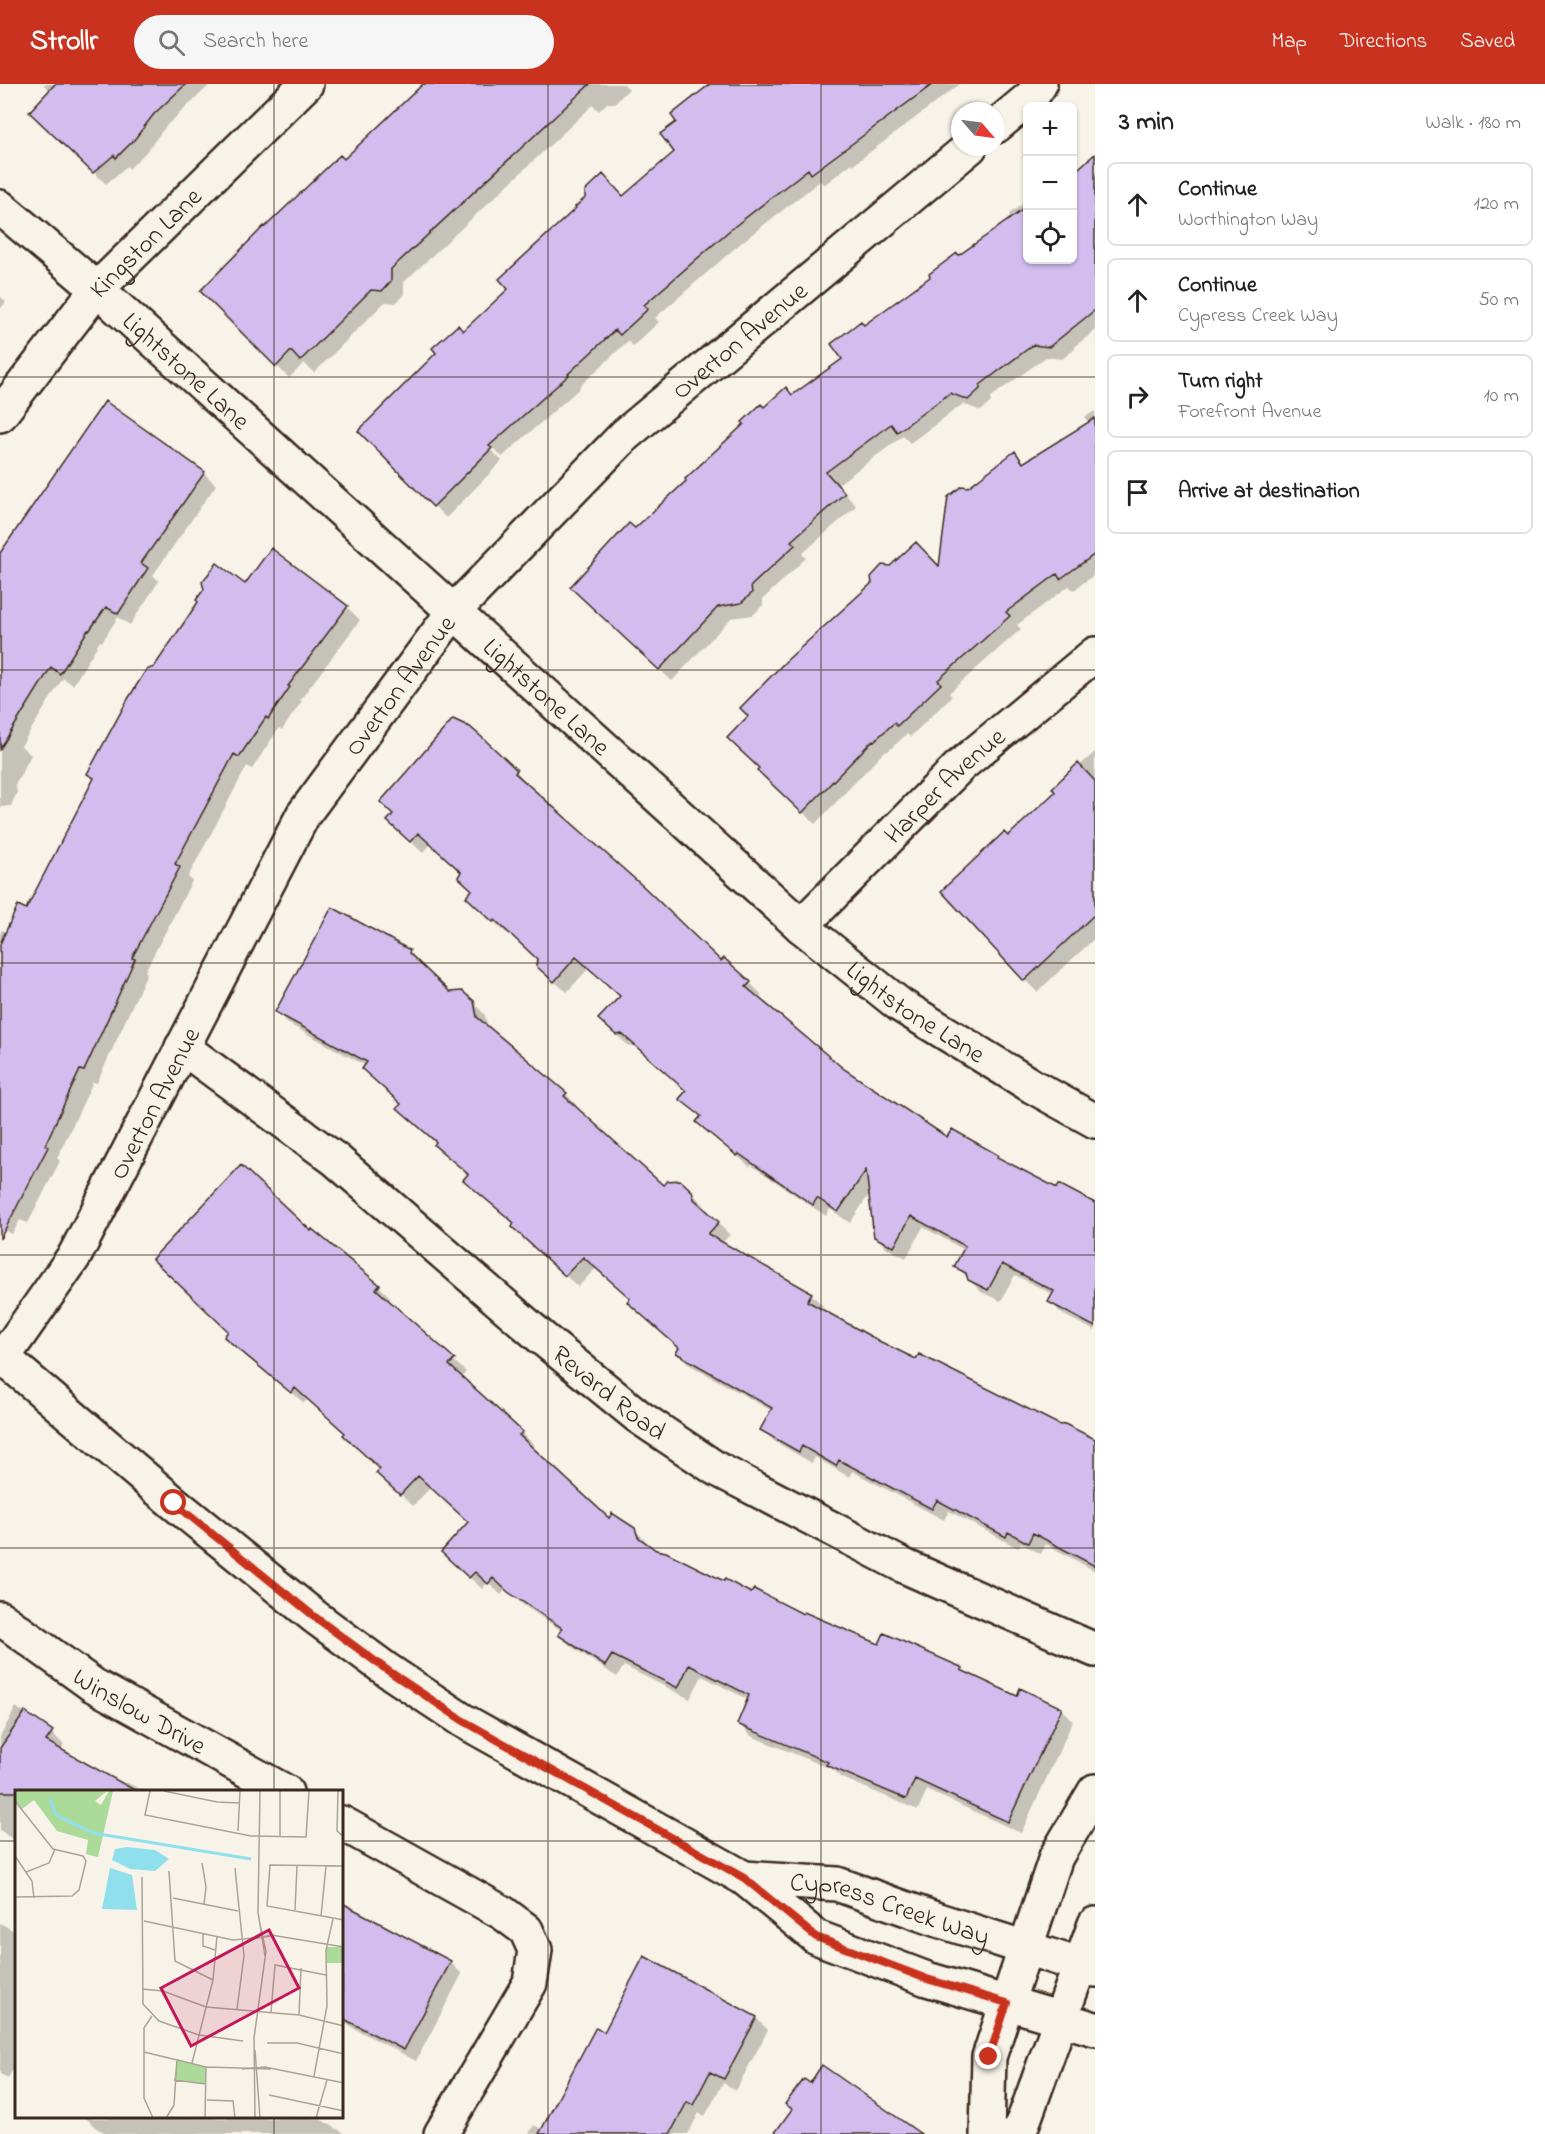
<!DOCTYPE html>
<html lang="en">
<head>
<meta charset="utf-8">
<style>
	body { margin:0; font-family:"Indie Flower",sans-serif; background:#f6f6f6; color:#222 }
	.controls { position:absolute; right:18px; top:18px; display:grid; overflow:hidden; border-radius:9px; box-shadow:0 2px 4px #0004 }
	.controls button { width:54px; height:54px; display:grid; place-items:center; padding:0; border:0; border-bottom:2px solid #e0e0e0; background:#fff; color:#222; font:30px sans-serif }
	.compass { position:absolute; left:951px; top:18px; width:54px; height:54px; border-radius:50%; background:#fff; box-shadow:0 2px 4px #0004; rotate:118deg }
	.stop { position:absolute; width:18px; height:18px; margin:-14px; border:4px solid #c8321e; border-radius:50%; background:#fff }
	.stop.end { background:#c8321e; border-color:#fff; box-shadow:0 2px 6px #0008 }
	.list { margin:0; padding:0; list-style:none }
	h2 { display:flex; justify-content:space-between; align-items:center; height:78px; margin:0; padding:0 24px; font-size:26px }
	h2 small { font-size:20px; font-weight:400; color:#767676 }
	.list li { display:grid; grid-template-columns:39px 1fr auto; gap:18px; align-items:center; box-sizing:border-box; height:84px; margin:0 12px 12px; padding:0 12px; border:2px solid #e0e0e0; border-radius:9px }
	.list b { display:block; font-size:22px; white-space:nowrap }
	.list p { margin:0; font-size:20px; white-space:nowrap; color:#767676 }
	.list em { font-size:20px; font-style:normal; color:#767676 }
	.icon { flex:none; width:33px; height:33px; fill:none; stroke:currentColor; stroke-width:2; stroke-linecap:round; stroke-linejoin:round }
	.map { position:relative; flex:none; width:1095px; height:2050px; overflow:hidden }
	header { display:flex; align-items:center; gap:36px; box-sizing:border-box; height:84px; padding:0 30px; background:#c8321e; color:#fff }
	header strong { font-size:28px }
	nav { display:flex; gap:33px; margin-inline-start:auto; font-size:21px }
	.search { width:420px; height:54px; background:#f6f6f6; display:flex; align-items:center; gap:15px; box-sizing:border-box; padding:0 21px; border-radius:33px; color:#767676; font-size:22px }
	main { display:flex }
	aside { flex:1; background:#fff }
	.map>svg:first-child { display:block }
	.shadow { fill:#0003 }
	.building { fill:#d2bdee; stroke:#3b2a1e; stroke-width:1.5 }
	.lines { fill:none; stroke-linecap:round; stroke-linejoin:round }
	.minor-casing { stroke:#3b2a1e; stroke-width:38 }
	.tertiary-casing { stroke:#3b2a1e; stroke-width:38 }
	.minor { stroke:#f7f3e8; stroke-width:33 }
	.tertiary { stroke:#f7f3e8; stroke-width:33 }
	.route { stroke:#c8321e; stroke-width:8 }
	.grid { fill:none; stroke:#3b2a1e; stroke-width:1.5; stroke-opacity:0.55 }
	.labels { text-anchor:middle; stroke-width:4.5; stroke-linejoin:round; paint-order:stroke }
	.street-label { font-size:26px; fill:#3b2a1e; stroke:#f7f3e8 }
	.inset-river { fill:none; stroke:#90dfed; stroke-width:3 }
	.inset-road { fill:none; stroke:#aca397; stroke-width:1.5 }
	.view { fill:#c2185b; fill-opacity:0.15; stroke:#c2185b; stroke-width:3 }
	.inset-edge { fill:none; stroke:#3b2a1e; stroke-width:3 }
</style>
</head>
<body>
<header>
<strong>Strollr</strong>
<div class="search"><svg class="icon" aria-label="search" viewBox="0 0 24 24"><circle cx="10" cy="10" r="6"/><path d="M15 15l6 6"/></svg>Search here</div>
<nav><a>Map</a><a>Directions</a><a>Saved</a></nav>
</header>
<main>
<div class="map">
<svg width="1095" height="2050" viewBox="0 0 1095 2050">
	<rect width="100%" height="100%" fill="#f7f3e8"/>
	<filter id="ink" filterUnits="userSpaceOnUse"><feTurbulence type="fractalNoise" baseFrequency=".0167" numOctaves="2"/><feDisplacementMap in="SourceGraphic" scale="12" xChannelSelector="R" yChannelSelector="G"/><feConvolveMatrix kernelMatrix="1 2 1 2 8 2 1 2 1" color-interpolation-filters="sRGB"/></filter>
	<g filter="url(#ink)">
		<path class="shadow" d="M 43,0 L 211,0 L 166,42 L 146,68 L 129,85 L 127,82 L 106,100 L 31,28 L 50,7 Z
			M 430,0 L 624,0 L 629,5 L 615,19 L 607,19 L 599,27 L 593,21 L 404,198 L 404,210 L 396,219 L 385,218 L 314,289 L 304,279 L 289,294 L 202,207 Z
			M 714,0 L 960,0 L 853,81 L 852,79 L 824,101 L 820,97 L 742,158 L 655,234 L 659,238 L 633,262 L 628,257 L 579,303 L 580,304 L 502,373 L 485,356 L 483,358 L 502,377 L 446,434 L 360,347 L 463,249 L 676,68 L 678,38 Z
			M 1095,72 L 1095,247 L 1075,262 L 1075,265 L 1062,275 L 1046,273 L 991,313 L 991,318 L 981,327 L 963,320 L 910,359 L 903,352 L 837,401 L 856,422 L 802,470 L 806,474 L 763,515 L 763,521 L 753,531 L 731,534 L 672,597 L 584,515 L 635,446 L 764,325 L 793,313 L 844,275 L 864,242 L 1012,135 L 1009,130 L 1028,116 L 1028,176 L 1072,176 Z
			M 0,212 L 6,218 L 0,225 Z
			M 1095,327 L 1095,490 L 1074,506 L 1069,502 L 1017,541 L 1021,545 L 949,609 L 952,612 L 910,653 L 907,650 L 887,668 L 885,667 L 815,740 L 759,686 L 940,485 L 968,404 L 1015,369 L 1025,379 L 1089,340 L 1085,333 Z
			M 204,389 L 216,401 L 153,491 L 159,497 L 130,541 L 118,533 L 102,558 L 100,557 L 73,601 L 63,594 L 21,662 L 31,671 L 15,701 L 17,708 L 11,722 L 0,723 L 0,473 Z
			M 245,502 L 347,523 L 360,536 L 300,616 L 302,617 L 282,646 L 279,644 L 252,685 L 247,682 L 188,793 L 192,797 L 145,887 L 147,889 L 97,999 L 93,998 L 57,1074 L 60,1077 L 28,1139 L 20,1136 L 12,1150 L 0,1144 L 0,850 L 2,846 L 7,848 L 27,827 L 95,695 L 89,689 L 155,585 Z
			M 1095,668 L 1095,854 L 1037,908 L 1025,896 L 1008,754 L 1057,708 L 1054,704 Z
			M 516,687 L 528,700 L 526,701 L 721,879 L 750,899 L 762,911 L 758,915 L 843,987 L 948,1055 L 997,1072 L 1001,1076 L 1058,1106 L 1095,1121 L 1095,1247 L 1062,1230 L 1050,1218 L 1054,1211 L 1015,1191 L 1001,1217 L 981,1208 L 956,1182 L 964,1166 L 923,1143 L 906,1174 L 887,1164 L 875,1152 L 870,1109 L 850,1139 L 830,1125 L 826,1132 L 751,1081 L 750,1083 L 698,1038 L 702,1034 L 681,1014 L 687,1007 L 636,962 L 629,962 L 612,947 L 621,913 L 589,884 L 567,908 L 550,894 L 538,875 L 508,846 L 506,849 L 480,825 L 474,806 L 463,789 L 431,760 L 423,769 L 401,749 Z
			M 409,867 L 421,880 L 420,882 L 450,909 L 473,918 L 485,931 L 488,944 L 566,1010 L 577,1022 L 576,1024 L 663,1103 L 691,1108 L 704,1121 L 705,1127 L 730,1151 L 722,1159 L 811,1210 L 823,1222 L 821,1226 L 917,1277 L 1060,1343 L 1095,1356 L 1095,1487 L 1046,1460 L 1041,1470 L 1021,1459 L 1018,1464 L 949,1427 L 944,1436 L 852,1387 L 849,1393 L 815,1373 L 812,1379 L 774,1357 L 762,1345 L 772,1327 L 690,1281 L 678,1269 L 680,1265 L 632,1215 L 596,1184 L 578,1203 L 526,1155 L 516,1140 L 469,1091 L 399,1024 L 403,1020 L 366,982 L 289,940 L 277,928 Z
			M 311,1149 L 379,1202 L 391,1214 L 388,1217 L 466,1288 L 461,1294 L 522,1349 L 534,1361 L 531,1364 L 609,1436 L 634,1445 L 647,1458 L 648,1462 L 655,1467 L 752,1510 L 880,1562 L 962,1585 L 968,1591 L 1018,1614 L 1061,1625 L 1073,1637 L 1021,1749 L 927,1706 L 918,1726 L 840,1693 L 834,1686 L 751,1652 L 739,1639 L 749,1616 L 702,1592 L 690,1615 L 624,1582 L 617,1593 L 572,1563 L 560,1551 L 562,1547 L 522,1520 L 506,1505 L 501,1511 L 488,1498 L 482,1505 L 455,1480 L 470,1439 L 431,1403 L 413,1422 L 391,1401 L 382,1385 L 346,1349 L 308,1315 L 304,1319 L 226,1253 Z
			M 16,1623 L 52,1649 L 64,1661 L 60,1667 L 124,1702 L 126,1698 L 145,1708 L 16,1708 L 16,1758 L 0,1746 L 0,1653 Z
			M 342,1817 L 354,1826 L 450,1878 L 462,1890 L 416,1977 L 342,1938 Z
			M 0,1839 L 16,1848 L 16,1989 L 12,1987 L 8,1994 L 0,1990 Z
			M 756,1934 L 768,1946 L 736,2006 L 723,1999 L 705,2032 L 699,2029 L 688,2050 L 529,2050 L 534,2041 L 543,2046 L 605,1950 Z
			M 86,2034 L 318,2034 L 346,2050 L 108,2050 L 96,2044 Z"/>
		<path class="building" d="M 55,0 L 186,0 L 154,30 L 134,56 L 116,74 L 114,71 L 93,89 L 29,28 Z
			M 423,0 L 590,0 L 391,185 L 391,197 L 382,207 L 371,206 L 300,277 L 291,267 L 276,283 L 200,207 L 264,142 L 265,143 L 340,71 L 344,75 Z
			M 710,0 L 933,0 L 811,90 L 808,85 L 730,146 L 644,221 L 648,225 L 620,251 L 615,246 L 568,290 L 569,291 L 489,362 L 492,364 L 433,423 L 358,347 L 436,269 L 432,264 L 458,241 L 463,247 L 508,205 L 499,195 L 576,124 L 575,123 L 585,114 L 585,107 L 603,90 L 623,112 L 674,68 L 660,50 L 676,38 L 671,31 Z
			M 1095,70 L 1095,226 L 1049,263 L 1033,261 L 980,301 L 980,305 L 968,316 L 950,309 L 897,348 L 891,340 L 826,388 L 845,409 L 791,457 L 795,461 L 751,502 L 752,509 L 741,519 L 718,523 L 659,586 L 570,503 L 629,439 L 635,444 L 686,397 L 685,395 L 744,340 L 742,338 L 761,320 L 764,323 L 786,303 L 792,311 L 842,275 L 831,260 L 861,237 L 864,241 L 930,193 L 929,190 L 957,169 L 959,171 L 1028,122 L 1028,176 L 1072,176 L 1072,90 Z
			M 105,317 L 205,388 L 141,479 L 148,484 L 118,530 L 106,523 L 89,547 L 88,546 L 60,590 L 51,583 L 0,665 L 0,469 Z
			M 1095,334 L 1095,470 L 1060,495 L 1057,490 L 1006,528 L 1010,532 L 938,596 L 941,600 L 897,642 L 894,639 L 874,657 L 873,656 L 802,729 L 757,686 L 759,684 L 727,654 L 748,632 L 740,624 L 786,577 L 872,499 L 871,493 L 882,481 L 890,482 L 916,458 L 939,482 L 948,413 L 962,402 L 968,403 L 1015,367 L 1023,379 Z
			M 271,464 L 348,522 L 288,602 L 290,603 L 268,635 L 266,633 L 239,673 L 234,670 L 175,780 L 180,783 L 132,874 L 135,875 L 84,987 L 80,986 L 45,1061 L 48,1063 L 0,1155 L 0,860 L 18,821 L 26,825 L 94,694 L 87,690 L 128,615 L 146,586 L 154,583 L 198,518 L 196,516 L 204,505 L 202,498 L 217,479 L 245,500 Z
			M 453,635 L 470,643 L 484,655 L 517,686 L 515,689 L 645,804 L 721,877 L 724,874 L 751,898 L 746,903 L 844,985 L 947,1053 L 952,1045 L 998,1071 L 997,1073 L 1057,1104 L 1059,1100 L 1095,1119 L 1095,1243 L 1048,1218 L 1054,1207 L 1002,1180 L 988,1206 L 968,1196 L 966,1189 L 954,1183 L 965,1162 L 911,1132 L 894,1163 L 874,1153 L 866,1086 L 838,1128 L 817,1114 L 813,1121 L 739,1070 L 737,1072 L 696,1038 L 701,1032 L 679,1015 L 686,1007 L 622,950 L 616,951 L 598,935 L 620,912 L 576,873 L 554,898 L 536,882 L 537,875 L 495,836 L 493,838 L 466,813 L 472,806 L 458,793 L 461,788 L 418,749 L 410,758 L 387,737 L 393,730 L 380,718 Z
			M 1078,679 L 1095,697 L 1095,830 L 1024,897 L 941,807 L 1004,748 L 1008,752 L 1055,708 L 1052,704 Z
			M 332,823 L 410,866 L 409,869 L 450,908 L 462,907 L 474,917 L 477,933 L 567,1009 L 564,1012 L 663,1101 L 667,1097 L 680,1096 L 692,1107 L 694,1115 L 719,1138 L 708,1150 L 812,1209 L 807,1217 L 881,1258 L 916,1275 L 919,1270 L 1060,1341 L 1065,1340 L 1095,1355 L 1095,1482 L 1033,1449 L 1028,1459 L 1008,1448 L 1006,1453 L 937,1416 L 932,1425 L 839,1376 L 836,1382 L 802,1362 L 799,1368 L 760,1346 L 772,1324 L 676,1269 L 679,1264 L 627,1218 L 630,1214 L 583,1173 L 565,1192 L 512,1143 L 514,1139 L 463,1096 L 468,1090 L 434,1061 L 436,1058 L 397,1024 L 401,1020 L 362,985 L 367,978 L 275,928 Z
			M 241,1081 L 311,1147 L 312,1145 L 380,1201 L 376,1205 L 455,1275 L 449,1281 L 523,1348 L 519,1351 L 609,1434 L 612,1429 L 635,1444 L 638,1453 L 656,1466 L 666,1468 L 724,1497 L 725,1495 L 751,1509 L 754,1505 L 803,1530 L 804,1528 L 879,1560 L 884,1549 L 963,1584 L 961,1586 L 1017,1612 L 1020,1604 L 1062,1624 L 1008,1738 L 915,1695 L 906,1715 L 826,1681 L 828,1678 L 737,1640 L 749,1611 L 689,1581 L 678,1604 L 612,1571 L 605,1582 L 558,1551 L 562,1544 L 508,1508 L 493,1494 L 488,1500 L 475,1488 L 469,1494 L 441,1468 L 468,1438 L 418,1392 L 400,1411 L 376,1389 L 380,1385 L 343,1351 L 345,1349 L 295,1304 L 291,1309 L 224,1253 L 228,1247 L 152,1175 Z
			M 25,1628 L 53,1647 L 46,1657 L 138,1708 L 0,1708 L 0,1664 Z
			M 342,1819 L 451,1877 L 404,1966 L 342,1934 Z
			M 644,1872 L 757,1933 L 724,1995 L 710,1988 L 693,2021 L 687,2018 L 670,2050 L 539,2050 L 596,1943 L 604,1948 Z
			M 822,1981 L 921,2050 L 774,2050 L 792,2025 L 785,2020 L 804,1995 L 810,1999 Z"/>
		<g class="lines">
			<g class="minor-casing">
				<g id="minor">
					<path d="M 996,42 L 1032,12 L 1040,0"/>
					<path id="s1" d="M 0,123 L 97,205 L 801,842 L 900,921 L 1032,1002 L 1095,1037"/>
					<path id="s2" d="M 0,331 L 97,205 L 306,0"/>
					<path id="s3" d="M 801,842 L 960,682 L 1095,570"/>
					<path id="s4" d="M 182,963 L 336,1076 L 542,1254 L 639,1333 L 715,1384 L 904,1482 L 1095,1566"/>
					<path id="s5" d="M 0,1278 L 75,1171 L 303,731 L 454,527 L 625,351 L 970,63"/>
					<path id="s6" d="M 0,1534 L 93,1601 L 286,1708"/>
					<path d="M 342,1739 L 503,1829 L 526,1846 L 535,1866 L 530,1899 L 441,2050"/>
					<path d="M 987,2050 L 989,1973 L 1056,1773 L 1095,1707"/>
					<path d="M 1015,2050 L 1020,2047 L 1095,1840"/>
				</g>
			</g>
			<g class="tertiary-casing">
				<g id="tertiary">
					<path d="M 0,1271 L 174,1419 L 315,1533 L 387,1586 L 462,1636 L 744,1794 L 816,1853 L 927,1895 L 1095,1945"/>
					<path id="s7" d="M 744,1794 L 837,1800 L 938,1836 L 1095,1886"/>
				</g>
			</g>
			<use href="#minor" class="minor"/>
			<use href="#tertiary" class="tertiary"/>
		</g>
	</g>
	<g class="lines" filter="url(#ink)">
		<path class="route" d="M 174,1419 L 315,1533 L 387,1586 L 462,1636 L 744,1794 L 816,1853 L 927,1895 L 1007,1919 L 989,1973"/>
	</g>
	<path class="grid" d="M 274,0 L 274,1708M 548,0 L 548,2050M 821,0 L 821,2050M 0,293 L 1095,293M 0,586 L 1095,586M 0,879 L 1095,879M 0,1171 L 1095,1171M 0,1464 L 1095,1464M 0,1757 L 16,1757M 342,1757 L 1095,1757M 274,2034 L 274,2050"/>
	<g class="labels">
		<g class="street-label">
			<text dy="9" stroke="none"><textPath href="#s2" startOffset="226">Kingston Lane</textPath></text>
			<text dy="9" stroke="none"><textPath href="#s5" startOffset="1274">Overton Avenue</textPath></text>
			<text dy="9" stroke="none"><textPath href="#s1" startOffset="248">Lightstone Lane</textPath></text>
			<text dy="9" stroke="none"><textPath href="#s5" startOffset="788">Overton Avenue</textPath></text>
			<text dy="9" stroke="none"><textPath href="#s1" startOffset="734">Lightstone Lane</textPath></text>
			<text dy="9" stroke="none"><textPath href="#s3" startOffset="201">Harper Avenue</textPath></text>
			<text dy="9" stroke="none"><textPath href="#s1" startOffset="1220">Lightstone Lane</textPath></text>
			<text dy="9" stroke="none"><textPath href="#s5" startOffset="302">Overton Avenue</textPath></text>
			<text dy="9" stroke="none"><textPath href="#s4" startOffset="550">Revard Road</textPath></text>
			<text dy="9" stroke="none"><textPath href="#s6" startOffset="168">Winslow Drive</textPath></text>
			<text dy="9" stroke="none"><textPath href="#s7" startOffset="150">Cypress Creek Way</textPath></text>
		</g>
	</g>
	<g transform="translate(15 1706)">
		<rect width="328" height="328" fill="#f7f3e8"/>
		<path d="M 0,1 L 86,1 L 91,2 L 80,11 L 86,15 L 94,1 L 98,1 L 83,67 L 71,64 L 73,50 L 42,41 L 19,10 L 7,19 L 0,10 ZM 311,157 L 328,157 L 328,173 L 311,173 ZM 162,269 L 191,277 L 191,294 L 159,290 Z" fill="#acda99"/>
		<path d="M 112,57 L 140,60 L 154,69 L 140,81 L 115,79 L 97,70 L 100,59 ZM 95,78 L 117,85 L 122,120 L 87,119 Z" fill="#90dfed"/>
		<path class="inset-river" d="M 35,9 L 41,25 L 78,43 L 236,69"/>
		<path class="inset-road" d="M 135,1 L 130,25 L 236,46 L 291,47 L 294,1M 149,1 L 202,12 L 225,13M 245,1 L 243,122 L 250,166M 323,1 L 322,41 L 329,47M 0,11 L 38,59 L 68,66 L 71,71 L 64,100 L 57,106 L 0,107M 223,41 L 225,1M 265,46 L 265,1M 0,66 L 17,91 L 19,108M 187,73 L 191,97 L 189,114M 329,76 L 255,75 L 252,116 L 329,130M 220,78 L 229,166 L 222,219M 154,81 L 160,171 L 198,190M 11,82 L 34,73 L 40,59M 127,87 L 128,214 L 144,231 L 184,245 L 228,251M 158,108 L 223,121M 280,120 L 282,76M 306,126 L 311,76M 129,131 L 218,150 L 258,146M 188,143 L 188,156 L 200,160M 235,150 L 256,145 L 329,157M 127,199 L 148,201 L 191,217 L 284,225 L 329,236M 256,222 L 260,175 L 311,185M 284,225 L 286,178M 137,226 L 129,238 L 129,308 L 138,328M 252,253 L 282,253 L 329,264M 240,260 L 245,328M 129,262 L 191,277 L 256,279M 177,273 L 198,190 L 202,146M 227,279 L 250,277 L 329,293M 299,286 L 312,216 L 311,160 L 318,129M 159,290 L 191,294M 254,305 L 329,321M 192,310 L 218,311 L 220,328M 151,328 L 159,315 L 162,269M 190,328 L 191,277M 240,328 L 239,248 L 251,161 L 244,130M 301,328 L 312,290"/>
		<path class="view" d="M 254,140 L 284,198 L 176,256 L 146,198 Z"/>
		<rect width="328" height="328" class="inset-edge"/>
	</g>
</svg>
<div class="controls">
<button>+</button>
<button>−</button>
<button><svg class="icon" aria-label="locate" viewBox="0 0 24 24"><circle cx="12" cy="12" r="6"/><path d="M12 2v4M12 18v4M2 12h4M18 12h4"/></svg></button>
</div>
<svg class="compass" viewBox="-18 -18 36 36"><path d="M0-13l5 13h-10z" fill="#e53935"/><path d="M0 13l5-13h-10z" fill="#767676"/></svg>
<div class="stop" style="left:174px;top:1419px"></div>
<div class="stop end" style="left:989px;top:1973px"></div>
</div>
<aside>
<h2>3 min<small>Walk · 180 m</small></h2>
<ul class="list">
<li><svg class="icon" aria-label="ahead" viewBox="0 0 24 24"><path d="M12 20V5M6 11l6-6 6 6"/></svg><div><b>Continue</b><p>Worthington Way</p></div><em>120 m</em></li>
<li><svg class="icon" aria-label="ahead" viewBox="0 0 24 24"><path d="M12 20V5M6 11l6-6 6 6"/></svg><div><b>Continue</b><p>Cypress Creek Way</p></div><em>50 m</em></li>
<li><svg class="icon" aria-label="right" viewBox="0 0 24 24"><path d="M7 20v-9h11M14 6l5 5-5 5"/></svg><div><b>Turn right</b><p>Forefront Avenue</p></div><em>10 m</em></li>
<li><svg class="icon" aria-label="arrive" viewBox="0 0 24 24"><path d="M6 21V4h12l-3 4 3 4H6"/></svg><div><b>Arrive at destination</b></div></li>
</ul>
</aside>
</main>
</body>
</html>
